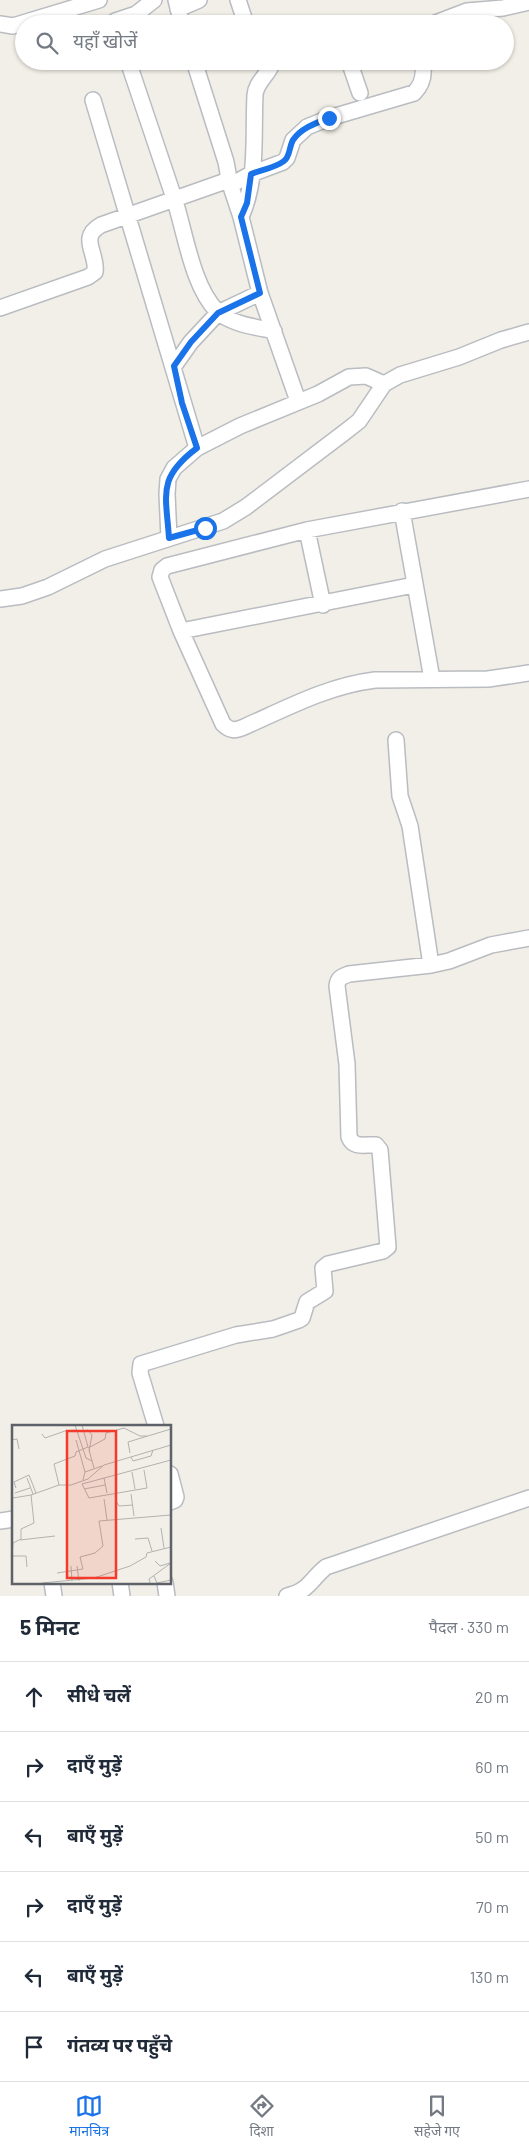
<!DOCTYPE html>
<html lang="hi">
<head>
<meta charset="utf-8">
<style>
	body { margin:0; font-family:Barlow,"Noto Sans Devanagari",sans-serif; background:#f6f6f7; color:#1f2937 }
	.stop { position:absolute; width:15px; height:15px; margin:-11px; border:4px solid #1a73e8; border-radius:50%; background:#fff }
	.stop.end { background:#1a73e8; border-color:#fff; box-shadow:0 1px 5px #0008 }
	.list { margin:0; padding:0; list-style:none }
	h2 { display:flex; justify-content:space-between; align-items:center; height:65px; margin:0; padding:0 20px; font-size:21px }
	h2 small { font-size:16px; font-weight:400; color:#747a83 }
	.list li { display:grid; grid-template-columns:32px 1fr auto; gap:15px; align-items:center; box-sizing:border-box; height:70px; padding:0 20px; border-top:1px solid #e0e1e3 }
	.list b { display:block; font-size:19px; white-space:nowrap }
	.list em { font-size:16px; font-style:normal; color:#747a83 }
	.icon { flex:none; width:28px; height:28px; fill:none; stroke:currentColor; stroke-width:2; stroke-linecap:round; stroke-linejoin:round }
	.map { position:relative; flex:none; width:529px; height:1596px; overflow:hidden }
	.search { position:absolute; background:#fff; box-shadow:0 1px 4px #0004; left:15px; right:15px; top:15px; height:55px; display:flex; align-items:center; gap:12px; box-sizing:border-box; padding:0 18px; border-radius:28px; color:#747a83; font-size:19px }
	.sheet { height:485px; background:#fff }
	nav { display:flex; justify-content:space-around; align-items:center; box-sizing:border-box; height:70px; border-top:1px solid #e0e1e3; background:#fff; font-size:14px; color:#747a83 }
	nav a { display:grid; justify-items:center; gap:2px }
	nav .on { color:#1a73e8 }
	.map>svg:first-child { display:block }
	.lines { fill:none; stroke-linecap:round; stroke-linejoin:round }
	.minor-casing { stroke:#b9bcc1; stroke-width:18 }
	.minor { stroke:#fff; stroke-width:15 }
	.route { stroke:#1a73e8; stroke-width:6 }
	.inset-road { fill:none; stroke:#b2b3b0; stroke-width:1 }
	.view { fill:#f33a2b; fill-opacity:0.15; stroke:#f33a2b; stroke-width:2.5 }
	.inset-edge { fill:none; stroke:#5e6268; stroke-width:2.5 }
</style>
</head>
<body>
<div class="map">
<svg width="529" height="1596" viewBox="0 0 529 1596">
	<rect width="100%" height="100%" fill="#f1efe7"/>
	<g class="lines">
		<g class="minor-casing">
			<path id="minor" d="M 176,0 L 182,24
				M 238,0 L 246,24
				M 178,9 L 199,0
				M 115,21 L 136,14 L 154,0
				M 0,24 L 13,26 L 99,0
				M 433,24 L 467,11 L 503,8 L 529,2
				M 128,61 C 143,107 159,152 174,198 C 185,231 192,286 217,311 C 230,324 256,327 274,331
				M 349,61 L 360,93
				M 93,100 L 197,448
				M 228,178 L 241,217 L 260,293 L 298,401
				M 231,185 L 251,174 L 283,162 L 287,158 L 293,140 L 307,127 L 329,118 L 414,93 C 423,84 425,74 422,61
				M 241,217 C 258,179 253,135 255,95 C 256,81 270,74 273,61
				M 0,308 L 88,277 L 95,272 C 98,253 78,238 101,225 L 223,182 L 228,178 L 228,173 L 226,162 L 194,61
				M 174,366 L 191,342 L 218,313 L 260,293
				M 529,489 L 307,530 L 167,566 L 162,570 L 160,577 L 181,631 L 223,724 C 230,731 235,731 244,727 C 287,708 327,686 375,680 L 488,679 L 529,673
				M 402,511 L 432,679
				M 307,530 L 323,605
				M 169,538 L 167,494 L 168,479 L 174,468 L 197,448 L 240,426 L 318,394 L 349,377 L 366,376 L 384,384
				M 0,599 L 22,596 L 48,587 L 105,559 L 223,521 L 246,507 L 345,432 L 359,421 L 384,384 L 400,375 L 459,357 L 501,340 L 529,332
				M 181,631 L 414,585
				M 396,740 L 400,796 L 410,826 L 431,965
				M 156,1426 L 140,1373 L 141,1364 L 236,1335 L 273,1329 L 299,1320 L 302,1318 L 307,1302 L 325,1291 L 323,1268 L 328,1264 L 383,1251 L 388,1247 L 380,1150 L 376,1145 C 365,1144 354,1149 349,1137 L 347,1064 L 337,986 C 338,978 341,977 349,974 L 431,965 L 449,961 L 491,945 L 529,938
				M 170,1474 L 176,1497 L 175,1500 L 170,1502
				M 0,1521 L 14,1519
				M 52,1582 L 54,1596
				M 120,1582 L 122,1596
				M 165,1582 L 167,1596
				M 287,1596 C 309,1591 310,1580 326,1567 L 529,1498"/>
		</g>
		<use href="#minor" class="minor"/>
	</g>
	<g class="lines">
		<path class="route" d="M 205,528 L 169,538 C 166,494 157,478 197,448 L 182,403 L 174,366 L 191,342 L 218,313 L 260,293 L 241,217 L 247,203 L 251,174 C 261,170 275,168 284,161 C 290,157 289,147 293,140 C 301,128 316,123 329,118"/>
	</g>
	<g transform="translate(12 1425)">
		<rect width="159" height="159" fill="#f1efe7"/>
		<path class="inset-road" d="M 63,0 L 74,33 L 80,36M 71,6 L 76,5 L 80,10 L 77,26M 30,9 L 33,13 L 53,6 L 64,5M 0,15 L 5,14 L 7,24M 64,15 L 73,47M 76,23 L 93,14 L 94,8 L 112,3 L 128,11 L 135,11M 77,25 L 82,43M 118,28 L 116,17 L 159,4M 119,32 L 121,36 L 139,31 L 141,25M 132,45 L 135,63 L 77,73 L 70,59 L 159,35M 120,47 L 123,64M 15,53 L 21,69M 92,53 L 95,68M 71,55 L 73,47 L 90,41M 47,60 L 59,60 L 76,54 L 92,40 L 159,20M 4,63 L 2,57 L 17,50 L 24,68M 72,64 L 93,60M 3,68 L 18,63M 119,69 L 122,91M 1,73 L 19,70M 92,74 L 95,95M 104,76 L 107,81 L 121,80M 149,103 L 152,123M 123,114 L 136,113 L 140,126M 8,115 L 43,111M 0,131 L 1,118 L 9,114 L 9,104 L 22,98 L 19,70 L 47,60 L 42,39 L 63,31 L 64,27 L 76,22 L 70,0M 1,131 L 14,131 L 15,142M 143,136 L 148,141 L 158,138M 59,141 L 60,156M 65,141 L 67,156M 45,148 L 71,144 L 68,132 L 83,128 L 91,121 L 87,96 L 159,90M 142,151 L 145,158 L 159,155M 30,158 L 82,153 L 118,141 L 134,132 L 135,128 L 159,122M 138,158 L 137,154 L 159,138"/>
		<path class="view" d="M 55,6 L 104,6 L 104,153 L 55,153 Z"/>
		<rect width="159" height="159" class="inset-edge"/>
	</g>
</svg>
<div class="stop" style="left:205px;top:528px"></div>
<div class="stop end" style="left:329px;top:118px"></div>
<div class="search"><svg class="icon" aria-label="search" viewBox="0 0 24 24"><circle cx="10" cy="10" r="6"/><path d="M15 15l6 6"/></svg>यहाँ खोजें</div>
</div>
<section class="sheet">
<h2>5 मिनट<small>पैदल · 330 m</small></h2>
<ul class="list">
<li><svg class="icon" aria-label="ahead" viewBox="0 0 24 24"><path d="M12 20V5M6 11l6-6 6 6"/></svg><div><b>सीधे चलें</b></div><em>20 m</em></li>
<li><svg class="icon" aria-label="right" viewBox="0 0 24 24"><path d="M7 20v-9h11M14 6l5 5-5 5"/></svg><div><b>दाएँ मुड़ें</b></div><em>60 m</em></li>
<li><svg class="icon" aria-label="left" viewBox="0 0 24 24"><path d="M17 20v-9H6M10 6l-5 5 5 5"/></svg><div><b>बाएँ मुड़ें</b></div><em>50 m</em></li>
<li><svg class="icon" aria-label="right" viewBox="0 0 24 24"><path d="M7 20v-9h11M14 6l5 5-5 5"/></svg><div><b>दाएँ मुड़ें</b></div><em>70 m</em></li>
<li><svg class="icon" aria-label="left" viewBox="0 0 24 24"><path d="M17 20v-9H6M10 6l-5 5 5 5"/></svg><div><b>बाएँ मुड़ें</b></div><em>130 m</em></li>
<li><svg class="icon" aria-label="arrive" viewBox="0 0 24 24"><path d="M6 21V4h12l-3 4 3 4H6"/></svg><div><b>गंतव्य पर पहुँचे</b></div></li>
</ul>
</section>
<nav>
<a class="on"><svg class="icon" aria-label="map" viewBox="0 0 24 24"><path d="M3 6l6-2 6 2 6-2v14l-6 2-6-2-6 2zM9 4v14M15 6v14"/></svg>मानचित्र</a>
<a><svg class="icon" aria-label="directions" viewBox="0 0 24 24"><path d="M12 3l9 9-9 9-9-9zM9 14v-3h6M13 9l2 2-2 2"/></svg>दिशा</a>
<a><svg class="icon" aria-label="saved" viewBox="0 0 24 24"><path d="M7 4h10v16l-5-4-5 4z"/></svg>सहेजे गए</a>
</nav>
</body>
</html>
